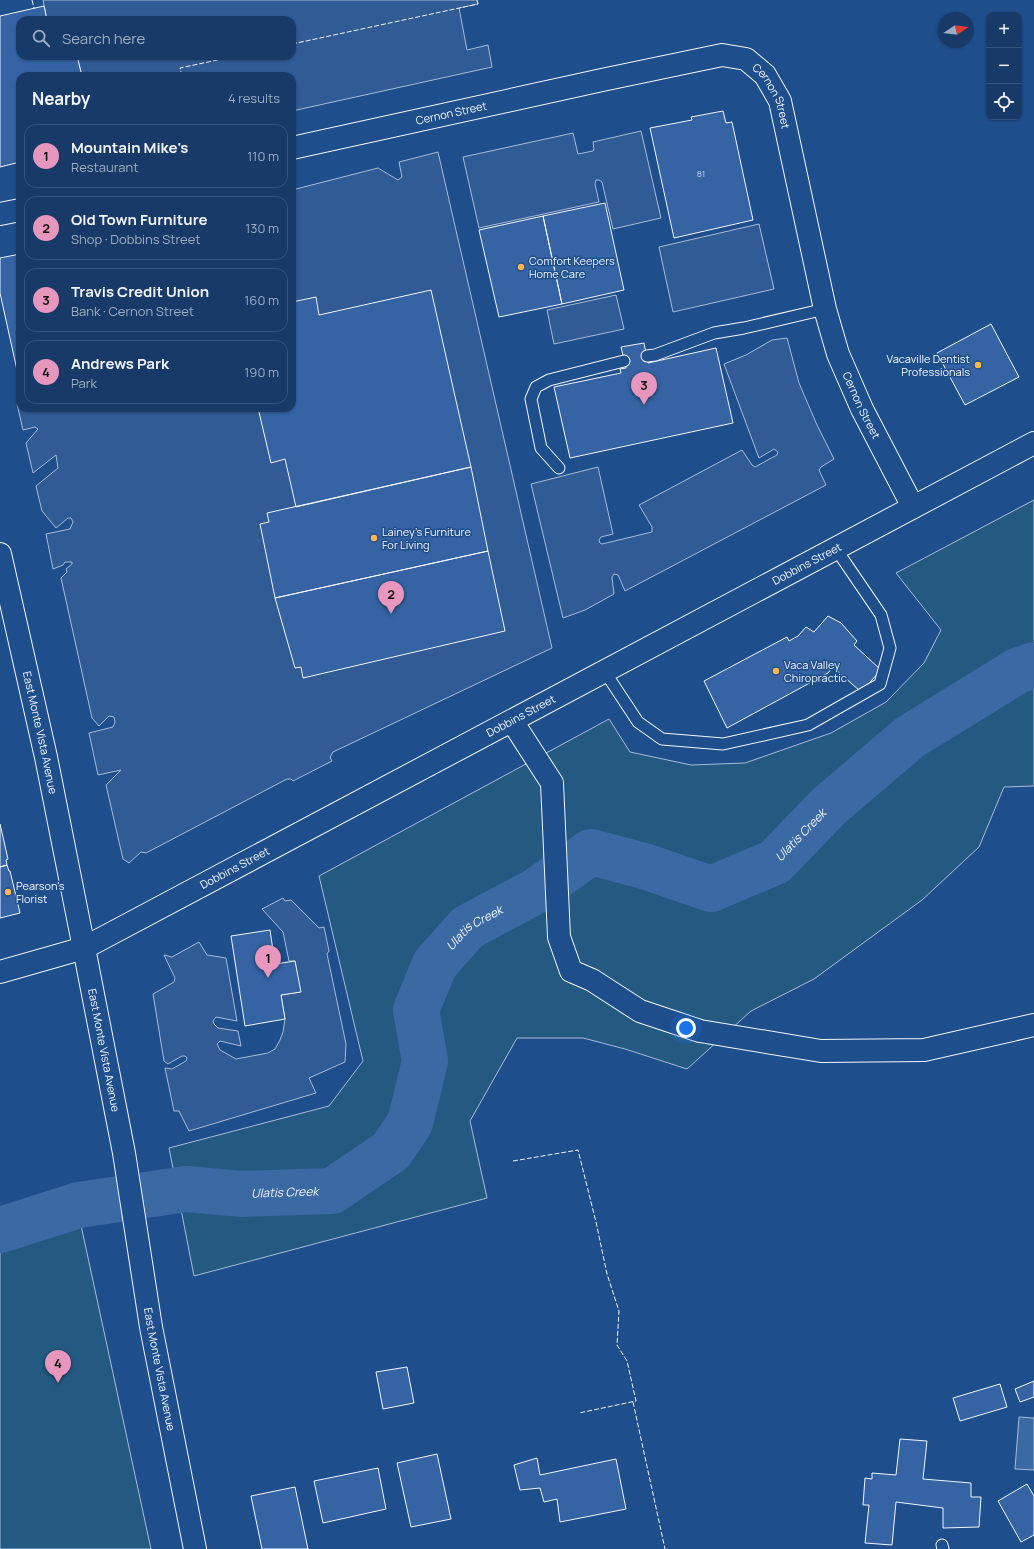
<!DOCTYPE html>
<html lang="en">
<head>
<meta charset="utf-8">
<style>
	body { margin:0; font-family:Manrope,sans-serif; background:#244571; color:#f1f3f6 }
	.controls { position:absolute; right:12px; top:12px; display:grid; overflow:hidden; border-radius:8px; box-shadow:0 1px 3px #0004 }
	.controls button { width:36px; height:36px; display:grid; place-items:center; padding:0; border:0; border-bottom:1px solid #36547d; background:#173a69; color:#f1f3f6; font:20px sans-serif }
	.compass { position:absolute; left:938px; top:12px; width:36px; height:36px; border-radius:50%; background:#173a69; box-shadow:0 1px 3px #0004; rotate:77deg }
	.you { position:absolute; left:686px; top:1028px; width:14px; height:14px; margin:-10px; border:3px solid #fff; border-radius:50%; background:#1a73e8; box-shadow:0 0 0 6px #1a73e833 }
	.badge { display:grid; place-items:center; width:26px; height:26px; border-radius:50%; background:#e797bd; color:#111; font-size:13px; font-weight:700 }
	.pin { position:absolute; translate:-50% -33px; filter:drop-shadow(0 1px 2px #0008) }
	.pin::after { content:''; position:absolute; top:21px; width:14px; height:12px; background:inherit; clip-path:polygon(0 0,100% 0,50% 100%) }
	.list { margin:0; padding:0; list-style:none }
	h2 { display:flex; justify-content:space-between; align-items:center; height:52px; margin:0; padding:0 16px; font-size:17px }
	h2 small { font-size:13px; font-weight:400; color:#9eadc0 }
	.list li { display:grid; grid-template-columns:26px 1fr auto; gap:12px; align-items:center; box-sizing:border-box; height:64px; margin:0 8px 8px; padding:0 8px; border:1px solid #36547d; border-radius:12px }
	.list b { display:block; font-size:15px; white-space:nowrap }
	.list p { margin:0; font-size:13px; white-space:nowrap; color:#9eadc0 }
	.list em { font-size:13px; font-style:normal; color:#9eadc0 }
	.icon { flex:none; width:22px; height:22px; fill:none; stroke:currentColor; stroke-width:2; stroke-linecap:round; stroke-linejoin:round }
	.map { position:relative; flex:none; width:1034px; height:1549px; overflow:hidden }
	.search { position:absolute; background:#173a69; box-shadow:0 1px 3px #0004; left:16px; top:16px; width:280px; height:44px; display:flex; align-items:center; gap:10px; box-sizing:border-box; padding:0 14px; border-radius:12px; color:#9eadc0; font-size:15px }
	.panel { position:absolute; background:#173a69; box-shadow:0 1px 3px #0004; left:16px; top:72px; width:280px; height:340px; border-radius:12px }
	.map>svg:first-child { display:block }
	.green { fill:#245a82; stroke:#a8bbd7 }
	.parking { fill:#305b95; stroke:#a8bbd7 }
	.water { fill:#3b69a3; stroke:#a8bbd7 }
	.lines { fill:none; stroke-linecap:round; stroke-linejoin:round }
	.river { stroke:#3b69a3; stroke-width:46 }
	.building { fill:#3563a3; stroke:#f2f6ff }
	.service-casing { stroke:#f2f6ff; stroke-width:13 }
	.minor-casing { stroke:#f2f6ff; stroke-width:24 }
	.tertiary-casing { stroke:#f2f6ff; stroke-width:24 }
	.secondary-casing { stroke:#f2f6ff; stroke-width:24 }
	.service { stroke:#1f4e8c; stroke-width:11 }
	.minor { stroke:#1f4e8c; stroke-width:22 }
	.tertiary { stroke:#1f4e8c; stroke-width:22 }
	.secondary { stroke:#1f4e8c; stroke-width:22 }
	.fence { stroke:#f2f6ff; stroke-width:1; stroke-dasharray:5 2; stroke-linecap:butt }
	.poi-dot { fill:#ffb74d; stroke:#1f4e8c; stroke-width:1.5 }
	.labels { text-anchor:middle; stroke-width:3; stroke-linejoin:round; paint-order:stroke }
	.number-label { font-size:9px; fill:#c3d1e8 }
	.street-label { font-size:11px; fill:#f2f6ff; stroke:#1f4e8c }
	.poi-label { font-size:11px; fill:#f2f6ff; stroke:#1f4e8c; text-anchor:start }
	.water-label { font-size:12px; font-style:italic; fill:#f2f6ff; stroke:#1f4e8c }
</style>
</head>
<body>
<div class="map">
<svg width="1034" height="1549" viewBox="0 0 1034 1549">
	<rect width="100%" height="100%" fill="#1f4e8c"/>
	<path class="green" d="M 1034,500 L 1034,786 L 1004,787 L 979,847 L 922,900 L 814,979 L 751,1011 L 687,1069 L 625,1049 L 583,1038 L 517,1038 L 470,1121 L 487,1198 L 194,1276 L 169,1148 L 329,1106 L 363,1061 L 319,876 L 609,719 L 630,752 L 691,765 L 745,763 L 831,733 L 886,702 L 924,663 L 941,630 L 896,573 Z
		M 74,1193 L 151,1549 L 0,1549 L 0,1218 Z"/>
	<path class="parking" d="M 43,0 L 477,0 L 478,4 L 459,8 L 467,50 L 488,45 L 492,67 L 292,111 L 292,76 L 82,76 L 77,56 L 292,56 L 292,20 L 47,20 Z
		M 641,131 L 661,218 L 613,229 L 602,182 L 599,180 L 596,180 L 595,184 L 599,202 L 479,228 L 463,157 L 573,133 L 578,154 L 593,151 L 594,149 L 593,142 Z
		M 438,152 L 552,648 L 333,752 L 330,757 L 332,761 L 293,781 L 291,779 L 287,779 L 146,853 L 141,852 L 129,863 L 123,859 L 106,785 L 121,770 L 98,775 L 89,733 L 113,727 L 115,722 L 114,717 L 109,716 L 99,726 L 92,718 L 61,578 L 67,572 L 66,569 L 72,564 L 72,562 L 65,562 L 63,565 L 53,569 L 46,534 L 70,529 L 73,522 L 71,518 L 68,518 L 56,528 L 42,511 L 36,486 L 58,468 L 56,455 L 33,473 L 26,443 L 38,429 L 35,427 L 23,430 L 17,404 L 20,403 L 20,408 L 292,408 L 292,190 L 378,168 L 398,180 L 402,177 L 399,162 Z
		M 759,224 L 774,289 L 673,312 L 659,247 Z
		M 616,295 L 624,329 L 554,344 L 547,310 Z
		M 787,338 L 799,383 L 817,425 L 834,459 L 821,467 L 819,470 L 826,485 L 625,591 L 618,575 L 614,574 L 612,577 L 614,594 L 585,610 L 563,618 L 531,484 L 598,467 L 613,534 L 601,537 L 599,540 L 600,543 L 602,544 L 652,532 L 652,527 L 639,505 L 742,450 L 752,465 L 755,467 L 777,455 L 778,452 L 774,449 L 759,458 L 724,364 L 746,355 L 772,340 Z
		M 283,898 L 285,901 L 291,900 L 319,928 L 324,927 L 329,951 L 327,954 L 346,1044 L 345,1062 L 309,1078 L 316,1093 L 189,1131 L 179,1111 L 174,1111 L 165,1068 L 172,1069 L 186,1061 L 187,1058 L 185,1056 L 182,1056 L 168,1064 L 164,1061 L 153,994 L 174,982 L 175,978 L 164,955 L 172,957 L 199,942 L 207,955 L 226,958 L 237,1021 L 216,1017 L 213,1021 L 214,1024 L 218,1028 L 238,1031 L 241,1046 L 220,1041 L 217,1044 L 220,1050 L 236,1059 L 268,1053 L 275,1049 L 280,1040 L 283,1032 L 285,1019 L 281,995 L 300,992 L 295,961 L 289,961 L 283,932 L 262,909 Z"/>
	<path class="water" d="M 1019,1417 L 1034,1418 L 1034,1470 L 1015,1469 Z"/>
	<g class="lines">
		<path class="river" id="s1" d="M 0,1230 L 79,1205 L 186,1189 L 242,1194 L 332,1191 L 391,1151 L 410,1123 L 425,1061 L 416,1010 L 435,964 L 468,927 L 536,891 L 591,852 L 644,866 L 711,889 L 775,862 L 829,806 L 910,737 L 1017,671 L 1034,665"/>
	</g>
	<path class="building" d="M 44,6 L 47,20 L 20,20 L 20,56 L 77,56 L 82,76 L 20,76 L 20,162 L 0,167 L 0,16 Z
		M 723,111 L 726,123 L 732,122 L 753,220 L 674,238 L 650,128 L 692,120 L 691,117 Z
		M 605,203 L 624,290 L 562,304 L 543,216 Z
		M 543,216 L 562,304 L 499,317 L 479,230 Z
		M 20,254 L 20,370 L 17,370 L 0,293 L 0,258 Z
		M 431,290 L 471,467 L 296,507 L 285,459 L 271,463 L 258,408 L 292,408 L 292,302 L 316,297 L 319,315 Z
		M 991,324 L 1019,377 L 965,405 L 937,353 Z
		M 644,343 L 648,363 L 716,348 L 733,423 L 570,458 L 554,387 L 621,373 L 620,369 L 626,368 L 621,347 Z
		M 471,467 L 488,551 L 275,598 L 260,524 L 269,522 L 267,513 Z
		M 488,551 L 505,631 L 303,678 L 301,667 L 295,668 L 275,598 Z
		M 828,616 L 841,623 L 857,641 L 854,645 L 881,670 L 861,692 L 833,667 L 828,673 L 727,728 L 704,681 L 787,637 L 789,641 L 798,636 L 806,627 L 814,632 Z
		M 0,824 L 8,859 L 6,860 L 7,865 L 0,867 Z
		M 7,865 L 9,871 L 10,871 L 20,913 L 0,918 L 0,867 Z
		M 270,930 L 275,964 L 295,961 L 301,992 L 281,995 L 285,1019 L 245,1026 L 231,936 Z
		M 407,1367 L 414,1403 L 383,1409 L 376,1372 Z
		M 1034,1381 L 1034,1397 L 1020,1402 L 1015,1389 Z
		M 1000,1384 L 1007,1407 L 960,1421 L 953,1398 Z
		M 900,1439 L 927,1441 L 923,1479 L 971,1483 L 971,1497 L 981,1497 L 979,1527 L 943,1528 L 943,1508 L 896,1502 L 892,1545 L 865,1543 L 869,1505 L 863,1505 L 865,1478 L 872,1479 L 872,1473 L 896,1475 Z
		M 437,1454 L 451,1519 L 411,1527 L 397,1463 Z
		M 537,1458 L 540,1475 L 616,1459 L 626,1509 L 560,1522 L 557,1499 L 544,1502 L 540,1488 L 520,1490 L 514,1465 Z
		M 378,1468 L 386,1509 L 323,1523 L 314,1481 Z
		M 1027,1484 L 1034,1496 L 1034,1535 L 1021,1542 L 998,1501 Z
		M 295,1487 L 308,1549 L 262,1549 L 251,1496 Z"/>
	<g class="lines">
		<g class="service-casing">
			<path id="service" d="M 647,356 L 655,355 L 714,333 L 744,328 L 825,309
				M 559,468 L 541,448 L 531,399 L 536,387 L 549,380 L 624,361
				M 605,672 L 638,722 L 662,739 L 723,744 L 808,725 L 880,684 L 890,648 L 881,615 L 836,549
				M 942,1545 L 943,1549"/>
		</g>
		<g class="minor-casing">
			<g id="minor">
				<path id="s2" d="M 292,148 L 602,80 L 722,55 L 746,59 L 765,75 L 780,101 L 825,309 L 838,354 L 862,409 L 913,507"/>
				<path d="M 0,214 L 20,210"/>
				<path d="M 512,721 L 552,783 L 559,937 L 571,971 L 592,980 L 640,1011 L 700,1031 L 821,1051 L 924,1050 L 1034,1025"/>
			</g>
		</g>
		<g class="tertiary-casing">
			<g id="tertiary">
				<path id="s3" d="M 0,554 L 46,757 L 84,948"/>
			</g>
		</g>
		<g class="secondary-casing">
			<g id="secondary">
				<path id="s4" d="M 84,948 L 124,1153 L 151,1327 L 195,1549"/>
				<path id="s5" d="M 0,972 L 84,948 L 1034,443"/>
			</g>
		</g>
		<use href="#service" class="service"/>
		<use href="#minor" class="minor"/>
		<use href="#tertiary" class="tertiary"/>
		<use href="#secondary" class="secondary"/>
		<path class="fence" d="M 32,0 L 34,8
			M 292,44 L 478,4 L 477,0
			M 182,76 L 180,68 L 236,56
			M 513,1161 L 578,1150 L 596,1222 L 607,1274 L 619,1311 L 617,1345 L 627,1361 L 636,1401 L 579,1413
			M 633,1402 L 665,1549"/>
	</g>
	<g class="poi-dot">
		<circle cx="521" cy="267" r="4"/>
		<circle cx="978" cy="365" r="4"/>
		<circle cx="374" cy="538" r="4"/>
		<circle cx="776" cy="671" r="4"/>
		<circle cx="8" cy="892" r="4"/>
	</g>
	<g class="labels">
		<g class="number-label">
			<text x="701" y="177">81</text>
		</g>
		<g class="street-label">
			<text dy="4" stroke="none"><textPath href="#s2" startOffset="511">Cernon Street</textPath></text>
			<text dy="4" stroke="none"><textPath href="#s2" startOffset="163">Cernon Street</textPath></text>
			<text dy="4" stroke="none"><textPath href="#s2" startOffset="835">Cernon Street</textPath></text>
			<text dy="4" stroke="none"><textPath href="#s5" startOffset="906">Dobbins Street</textPath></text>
			<text dy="4" stroke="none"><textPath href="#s5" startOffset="582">Dobbins Street</textPath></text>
			<text dy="4" stroke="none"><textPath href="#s3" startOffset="183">East Monte Vista Avenue</textPath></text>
			<text dy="4" stroke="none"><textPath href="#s5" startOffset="258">Dobbins Street</textPath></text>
			<text dy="4" stroke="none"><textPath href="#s4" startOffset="104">East Monte Vista Avenue</textPath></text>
			<text dy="4" stroke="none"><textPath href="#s4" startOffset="428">East Monte Vista Avenue</textPath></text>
		</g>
		<g class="poi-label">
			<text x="529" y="265">Comfort Keepers<tspan x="529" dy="13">Home Care</tspan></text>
			<text x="970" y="363" text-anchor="end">Vacaville Dentist<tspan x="970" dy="13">Professionals</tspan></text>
			<text x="382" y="536">Lainey's Furniture<tspan x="382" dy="13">For Living</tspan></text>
			<text x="784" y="669">Vaca Valley<tspan x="784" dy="13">Chiropractic</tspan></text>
			<text x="16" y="890">Pearson's<tspan x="16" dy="13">Florist</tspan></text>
		</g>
		<g class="water-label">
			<text dy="4" stroke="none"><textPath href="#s1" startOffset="1034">Ulatis Creek</textPath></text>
			<text dy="4" stroke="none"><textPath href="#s1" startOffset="662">Ulatis Creek</textPath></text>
			<text dy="4" stroke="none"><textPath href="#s1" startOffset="290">Ulatis Creek</textPath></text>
		</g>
	</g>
</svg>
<div class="controls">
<button>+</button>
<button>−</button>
<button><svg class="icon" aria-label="locate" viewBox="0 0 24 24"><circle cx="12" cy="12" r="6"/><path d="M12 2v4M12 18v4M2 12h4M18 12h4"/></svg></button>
</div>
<svg class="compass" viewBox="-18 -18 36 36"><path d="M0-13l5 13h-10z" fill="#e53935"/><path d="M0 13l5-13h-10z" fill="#9eadc0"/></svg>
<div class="you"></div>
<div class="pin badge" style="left:268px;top:978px">1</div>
<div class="pin badge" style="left:391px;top:614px">2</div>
<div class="pin badge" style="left:644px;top:405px">3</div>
<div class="pin badge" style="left:58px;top:1383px">4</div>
<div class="search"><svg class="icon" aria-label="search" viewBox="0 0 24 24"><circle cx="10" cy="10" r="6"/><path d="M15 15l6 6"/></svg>Search here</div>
<section class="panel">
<h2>Nearby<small>4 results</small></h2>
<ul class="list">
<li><span class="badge">1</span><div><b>Mountain Mike's</b><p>Restaurant</p></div><em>110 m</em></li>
<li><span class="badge">2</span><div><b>Old Town Furniture</b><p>Shop · Dobbins Street</p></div><em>130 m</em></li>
<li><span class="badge">3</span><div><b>Travis Credit Union</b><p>Bank · Cernon Street</p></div><em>160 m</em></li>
<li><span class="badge">4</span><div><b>Andrews Park</b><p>Park</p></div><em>190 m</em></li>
</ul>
</section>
</div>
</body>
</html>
